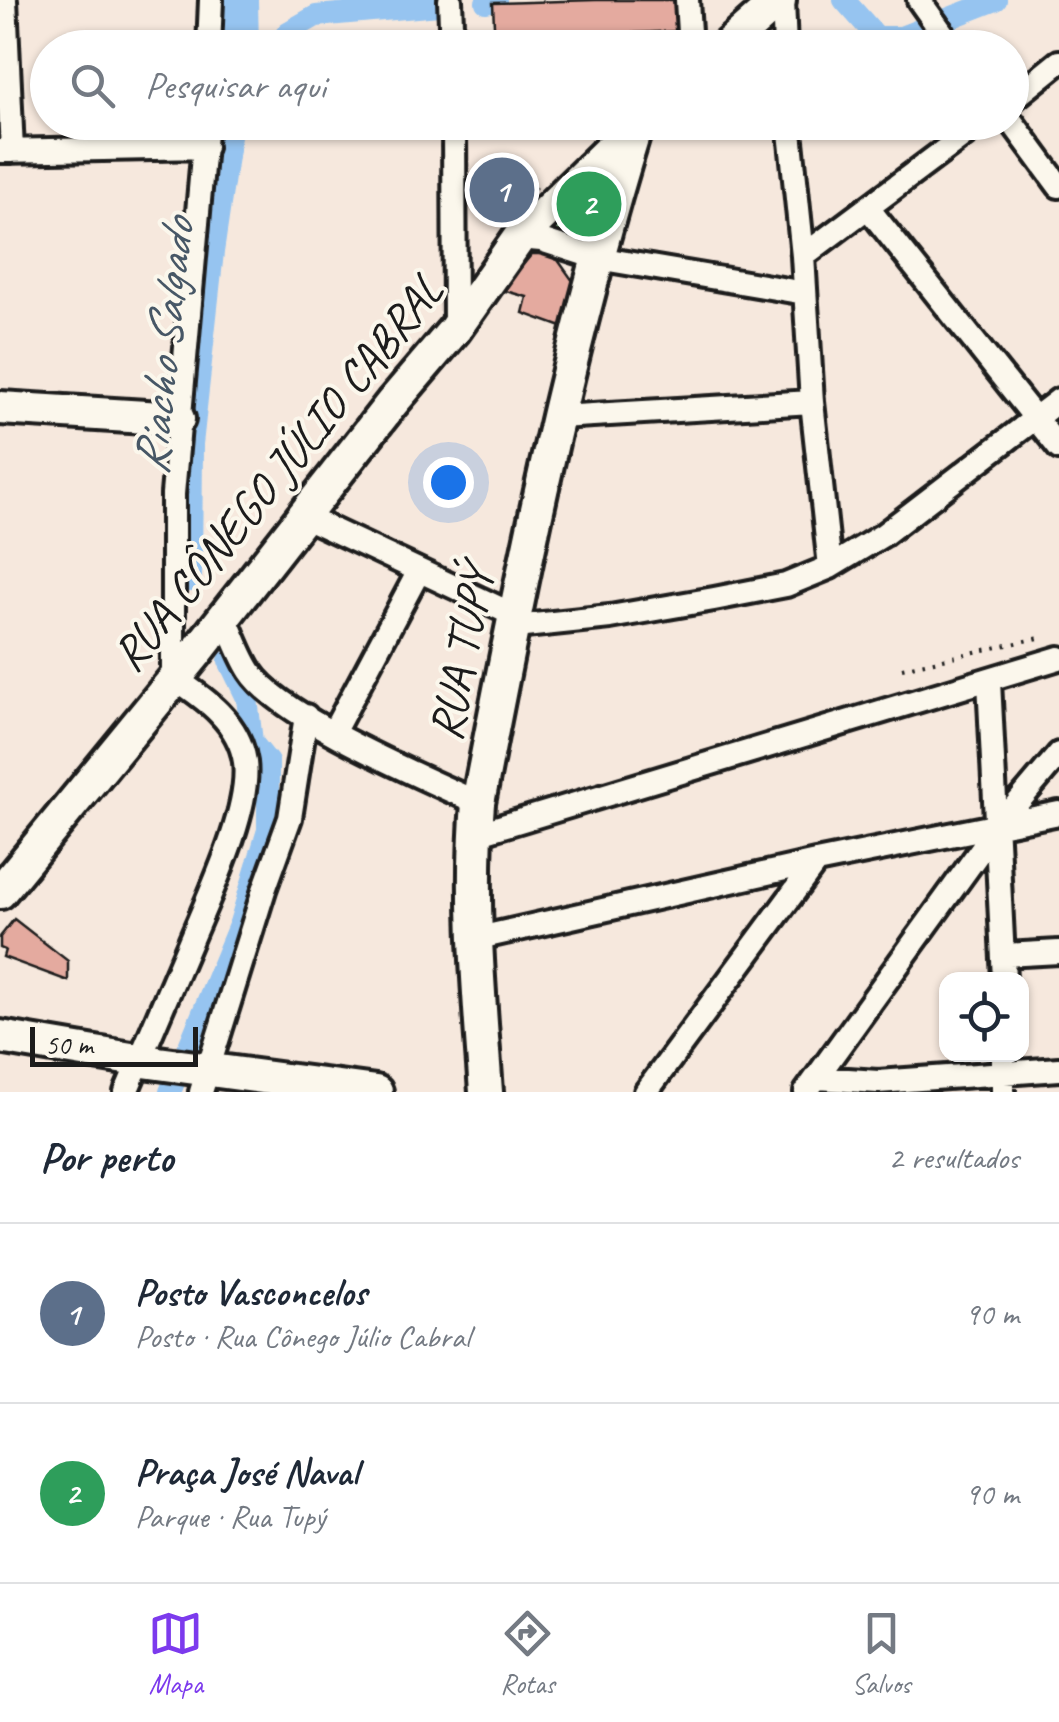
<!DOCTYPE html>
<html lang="pt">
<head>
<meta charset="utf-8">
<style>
	body { margin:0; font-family:Caveat,sans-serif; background:#f2f2f3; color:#1f2937 }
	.controls { position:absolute; right:30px; bottom:30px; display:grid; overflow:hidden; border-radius:20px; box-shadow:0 2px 8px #0004 }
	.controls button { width:90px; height:90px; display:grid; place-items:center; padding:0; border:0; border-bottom:2px solid #e0e1e3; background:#fff; color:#1f2937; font:50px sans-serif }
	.scale { position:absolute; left:30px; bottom:25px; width:168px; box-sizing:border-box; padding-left:10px; border:5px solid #1c1c1c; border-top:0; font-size:28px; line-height:35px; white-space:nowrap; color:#1c1c1c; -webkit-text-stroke:8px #fbf7ec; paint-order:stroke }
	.you { position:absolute; left:448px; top:482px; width:35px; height:35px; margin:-25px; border:8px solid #fff; border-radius:50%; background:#1a73e8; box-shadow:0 0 0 15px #1a73e833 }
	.badge { display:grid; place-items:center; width:65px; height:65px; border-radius:50%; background:#7c3aed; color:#fff; font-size:32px; font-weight:700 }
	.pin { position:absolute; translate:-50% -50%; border:5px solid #fff; box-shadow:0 2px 10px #0006 }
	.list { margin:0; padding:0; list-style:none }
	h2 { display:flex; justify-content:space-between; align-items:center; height:130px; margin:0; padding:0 40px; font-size:42px }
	h2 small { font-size:32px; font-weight:400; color:#747a83 }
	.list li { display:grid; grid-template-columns:65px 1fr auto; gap:30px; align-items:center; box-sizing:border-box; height:180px; padding:0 40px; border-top:2px solid #e0e1e3 }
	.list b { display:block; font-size:38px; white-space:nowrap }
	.list p { margin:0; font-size:32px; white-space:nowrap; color:#747a83 }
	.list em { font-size:32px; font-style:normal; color:#747a83 }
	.icon { flex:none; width:55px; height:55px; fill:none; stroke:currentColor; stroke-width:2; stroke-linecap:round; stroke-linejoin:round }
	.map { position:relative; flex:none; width:1059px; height:1092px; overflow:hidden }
	.search { position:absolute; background:#fff; box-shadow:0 2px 8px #0004; left:30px; right:30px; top:30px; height:110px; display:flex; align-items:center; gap:25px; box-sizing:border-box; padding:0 35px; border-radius:55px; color:#747a83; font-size:38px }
	.sheet { height:490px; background:#fff }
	nav { display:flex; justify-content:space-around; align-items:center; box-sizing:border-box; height:140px; border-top:2px solid #e0e1e3; background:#fff; font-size:28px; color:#747a83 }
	nav a { display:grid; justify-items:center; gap:5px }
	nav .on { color:#7c3aed }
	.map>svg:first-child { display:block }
	.green { fill:#a8e4aa; stroke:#628063; stroke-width:2.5 }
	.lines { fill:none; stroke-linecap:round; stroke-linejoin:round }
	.canal { stroke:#96c4f0; stroke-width:22 }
	.river { stroke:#96c4f0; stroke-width:40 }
	.building { fill:#e4aa9f; stroke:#1c1c1c; stroke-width:2.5 }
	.street-casing { stroke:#1c1c1c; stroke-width:30 }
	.secondary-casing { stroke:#1c1c1c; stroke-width:40 }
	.path { stroke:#1c1c1c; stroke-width:4; stroke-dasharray:2.5 8; stroke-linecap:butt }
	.street { stroke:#fbf7ec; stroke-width:22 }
	.secondary { stroke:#fbf7ec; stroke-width:32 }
	.labels { text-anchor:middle; stroke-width:8; stroke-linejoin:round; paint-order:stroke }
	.street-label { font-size:48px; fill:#1c1c1c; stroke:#fbf7ec }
	.water-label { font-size:50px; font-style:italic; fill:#475766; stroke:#fbf7ec }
</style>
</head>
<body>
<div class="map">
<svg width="1059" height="1092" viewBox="0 0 1059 1092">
	<rect width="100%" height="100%" fill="#f6e8dd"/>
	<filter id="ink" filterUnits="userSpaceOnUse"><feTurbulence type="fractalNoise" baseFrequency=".01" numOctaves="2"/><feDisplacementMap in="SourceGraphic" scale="20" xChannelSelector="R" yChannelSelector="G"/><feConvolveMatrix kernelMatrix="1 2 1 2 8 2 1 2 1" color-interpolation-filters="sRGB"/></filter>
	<g filter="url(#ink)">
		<path class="green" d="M 609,175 L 583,247 L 550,232 Z"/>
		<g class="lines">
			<path class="canal" d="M 844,0 L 877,37 L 901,37 L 996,0
				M 486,2 L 496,0
				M 276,48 L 288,32 L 316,16 L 450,4
				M 191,581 L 192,444 L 213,252 L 232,122
				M 170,1092 L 240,923 L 268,830 L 268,762 L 252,742 L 247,698 L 229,661"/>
			<path class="river" d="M 238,0 L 239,48"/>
		</g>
		<path class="building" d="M 596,0 L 679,0 L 680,31 L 633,33 L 633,48 L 495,48 L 493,3 Z
			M 477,122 L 542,122 L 541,130 L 477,132 Z
			M 502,157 L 535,188 L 501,224 L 468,192 Z
			M 532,254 L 544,254 L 558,260 L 578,288 L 570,330 L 523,313 L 527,297 L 502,290 Z
			M 14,919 L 68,961 L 68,981 L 3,957 L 5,950 L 0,948 L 0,937 Z"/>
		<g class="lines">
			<g class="street-casing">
				<path id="street" d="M 5,0 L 12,151
					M 450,0 L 452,48
					M 687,0 L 690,48
					M 783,0 L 785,48
					M 919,0 L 953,48
					M 209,48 L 211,0
					M 1012,100 L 1059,62
					M 454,122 L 455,329
					M 789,122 L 803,256 L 812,402 L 830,567
					M 1012,122 L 1059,186
					M 0,151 L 205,147
					M 868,208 L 1059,448
					M 519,238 L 541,240 L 597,258 L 805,293
					M 803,256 L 982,122
					M 559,417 L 812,402
					M 303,516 L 516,616
					M 224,614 C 232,632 239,654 250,671 C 279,717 424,778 478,803
					M 515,627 L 610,617 L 714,599 L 786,585 L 830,567 L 883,535 L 1059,400
					M 989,681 L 1004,979
					M 334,731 L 419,571
					M 476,834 L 1059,658
					M 474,939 L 816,862 L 1059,813
					M 1004,955 L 1059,952
					M 1003,1054 L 1003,1092
					M 818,1078 L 878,1082 L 1059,1069
					M 126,1092 C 147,1043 168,993 189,944 C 208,898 251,810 245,762 C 239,721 204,698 173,677 L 173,494 L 206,122
					M 201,1092 L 264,890 L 290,818 L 306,716
					M 646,1092 L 816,862
					M 806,1092 L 998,826 L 1059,754"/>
			</g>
			<g class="secondary-casing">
				<path id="secondary" d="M 725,48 L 779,0
					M 0,408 L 178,419
					M 0,892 L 196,653 L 392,403 L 455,329 L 519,238 L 638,122
					M 0,1037 L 143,1061 L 376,1092
					M 486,1092 C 479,995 470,900 478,803 C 521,577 567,349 635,129"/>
			</g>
			<path class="path" d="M 902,668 L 1044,637"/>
			<use href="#street" class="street"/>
			<use href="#secondary" class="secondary"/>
		</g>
	</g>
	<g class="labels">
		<g class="street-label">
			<text transform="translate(276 472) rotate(-51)" y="17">RUA CÔNEGO JÚLIO CABRAL</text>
			<text transform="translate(460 653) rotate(-79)" y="17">RUA TUPÝ</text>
		</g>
		<g class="water-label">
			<text transform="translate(162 347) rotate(-84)" y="18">Riacho Salgado</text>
		</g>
	</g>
</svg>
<div class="controls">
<button><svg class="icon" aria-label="locate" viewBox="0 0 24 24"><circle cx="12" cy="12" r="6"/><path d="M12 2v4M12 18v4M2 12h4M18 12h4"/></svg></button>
</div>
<div class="scale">50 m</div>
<div class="you"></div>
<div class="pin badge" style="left:502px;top:190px;background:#5c6f8a">1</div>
<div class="pin badge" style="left:589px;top:204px;background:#2e9e5b">2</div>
<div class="search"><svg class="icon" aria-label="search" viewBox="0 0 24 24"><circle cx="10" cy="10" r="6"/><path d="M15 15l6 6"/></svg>Pesquisar aqui</div>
</div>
<section class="sheet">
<h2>Por perto<small>2 resultados</small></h2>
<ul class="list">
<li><span class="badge" style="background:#5c6f8a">1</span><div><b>Posto Vasconcelos</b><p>Posto · Rua Cônego Júlio Cabral</p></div><em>90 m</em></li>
<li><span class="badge" style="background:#2e9e5b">2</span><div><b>Praça José Naval</b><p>Parque · Rua Tupý</p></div><em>90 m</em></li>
</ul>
</section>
<nav>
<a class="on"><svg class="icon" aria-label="map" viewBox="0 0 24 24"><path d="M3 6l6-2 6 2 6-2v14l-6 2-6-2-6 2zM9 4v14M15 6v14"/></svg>Mapa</a>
<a><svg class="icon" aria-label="directions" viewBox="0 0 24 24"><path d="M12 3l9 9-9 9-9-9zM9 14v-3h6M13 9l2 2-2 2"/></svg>Rotas</a>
<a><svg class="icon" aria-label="saved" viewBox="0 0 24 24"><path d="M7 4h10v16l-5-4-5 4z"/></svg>Salvos</a>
</nav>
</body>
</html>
